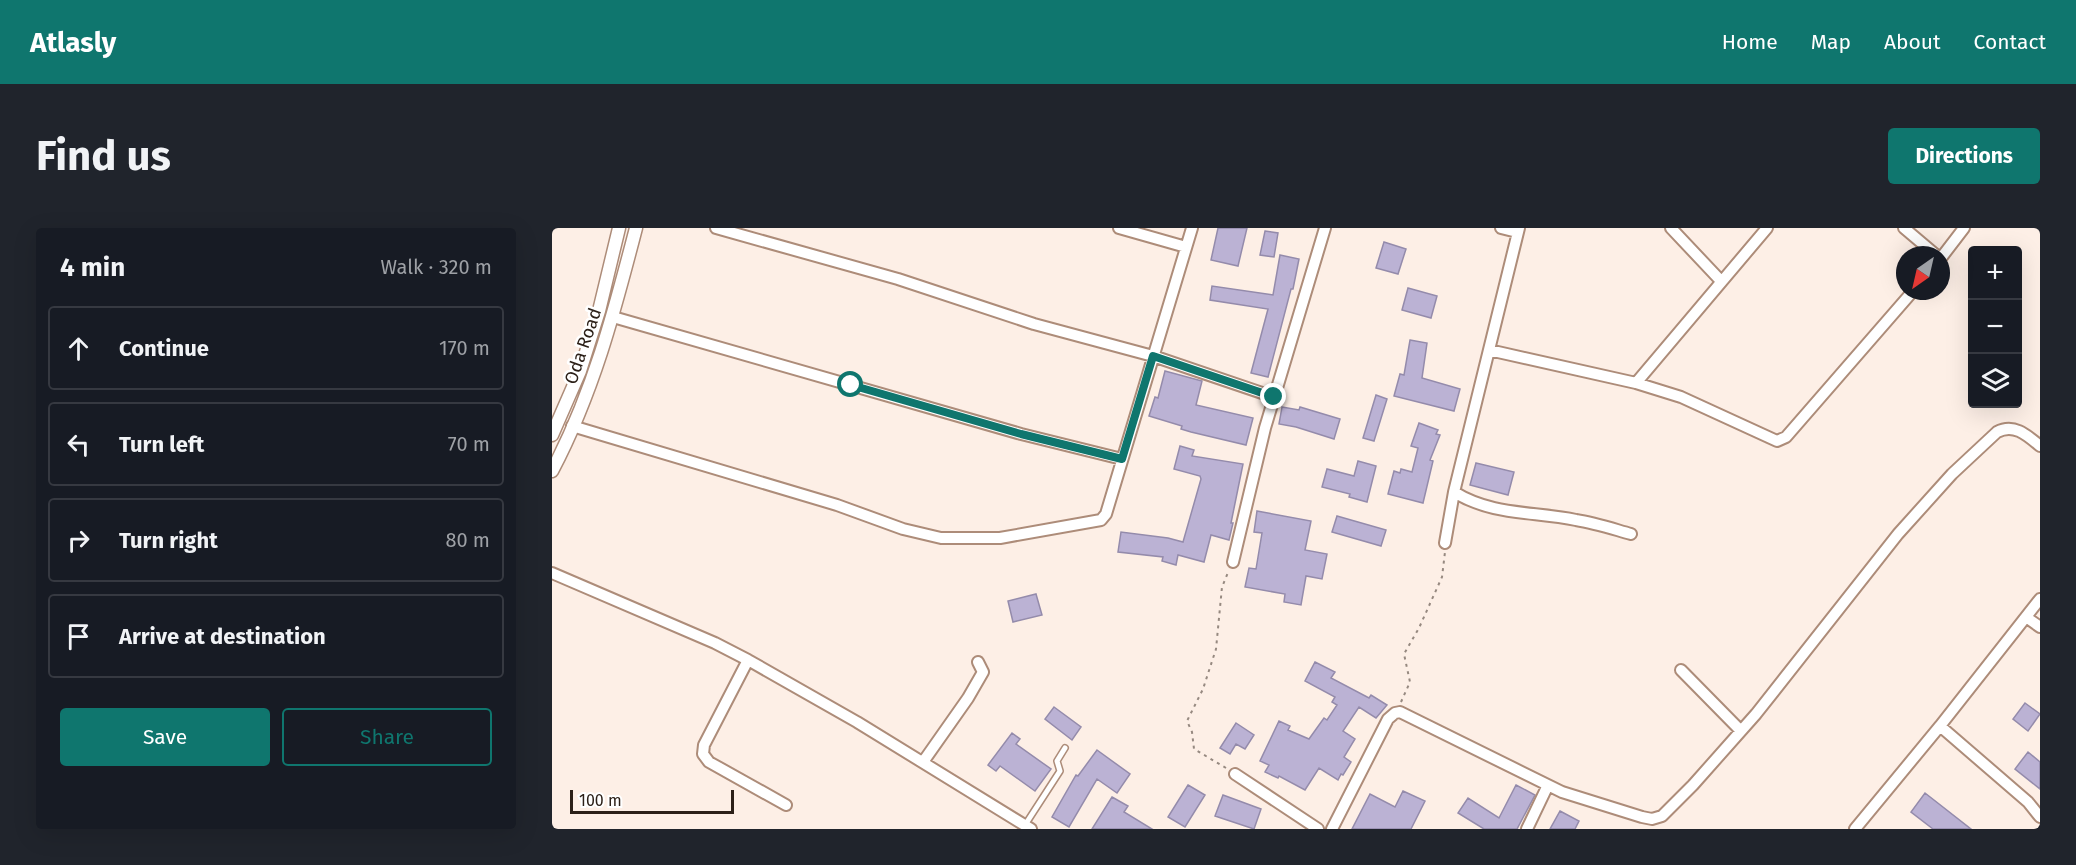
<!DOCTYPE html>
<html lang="en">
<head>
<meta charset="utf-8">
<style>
	body { margin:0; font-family:"Fira Sans",sans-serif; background:#20242c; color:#f1f3f6 }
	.controls { position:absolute; right:18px; top:18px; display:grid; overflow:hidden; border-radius:6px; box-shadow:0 6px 24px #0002 }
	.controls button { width:54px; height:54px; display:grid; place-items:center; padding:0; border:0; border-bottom:2px solid #363941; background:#171b24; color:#f1f3f6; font:30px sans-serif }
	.compass { position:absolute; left:1344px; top:18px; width:54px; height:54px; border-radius:50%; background:#171b24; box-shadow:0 6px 24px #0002; rotate:214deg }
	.scale { position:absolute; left:18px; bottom:15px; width:164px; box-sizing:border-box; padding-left:6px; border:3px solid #2c2018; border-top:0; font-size:16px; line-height:21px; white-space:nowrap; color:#2c2018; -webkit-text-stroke:4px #fff; paint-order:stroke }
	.stop { position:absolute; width:18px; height:18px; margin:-14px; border:4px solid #0f766e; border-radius:50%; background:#fff }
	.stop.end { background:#0f766e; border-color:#fff; box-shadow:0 2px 6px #0008 }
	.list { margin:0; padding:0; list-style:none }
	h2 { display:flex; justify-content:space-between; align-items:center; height:78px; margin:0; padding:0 24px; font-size:26px }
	h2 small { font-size:20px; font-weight:400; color:#9ea1a6 }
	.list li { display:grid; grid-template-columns:39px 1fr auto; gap:18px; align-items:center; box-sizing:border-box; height:84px; margin:0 12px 12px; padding:0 12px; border:2px solid #363941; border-radius:6px }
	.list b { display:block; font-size:22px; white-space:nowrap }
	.list em { font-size:20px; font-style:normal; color:#9ea1a6 }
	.actions { display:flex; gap:12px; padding:18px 24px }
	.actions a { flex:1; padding:14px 0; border:2px solid #0f766e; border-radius:6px; text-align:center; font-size:21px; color:#0f766e }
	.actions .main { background:#0f766e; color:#fff }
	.icon { flex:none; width:33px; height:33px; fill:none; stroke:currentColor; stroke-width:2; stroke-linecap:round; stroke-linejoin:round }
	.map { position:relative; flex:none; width:1488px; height:601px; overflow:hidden; border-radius:6px }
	header { display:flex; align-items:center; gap:36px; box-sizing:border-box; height:84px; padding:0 30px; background:#0f766e; color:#fff }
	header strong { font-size:28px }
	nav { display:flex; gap:33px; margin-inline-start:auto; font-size:21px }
	.intro { display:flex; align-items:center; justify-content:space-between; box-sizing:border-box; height:144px; padding:0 36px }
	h1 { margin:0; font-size:42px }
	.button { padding:15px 27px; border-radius:6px; background:#0f766e; color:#fff; font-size:21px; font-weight:700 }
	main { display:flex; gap:36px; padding:0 36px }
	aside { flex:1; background:#171b24; border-radius:6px; box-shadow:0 6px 24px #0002 }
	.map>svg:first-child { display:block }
	.building { fill:#bbb2d4; stroke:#948bab; stroke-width:1.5 }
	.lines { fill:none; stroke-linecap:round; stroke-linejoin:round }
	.service-casing { stroke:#ad8c79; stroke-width:8 }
	.minor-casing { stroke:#ad8c79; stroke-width:14 }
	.tertiary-casing { stroke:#ad8c79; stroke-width:15 }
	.path { stroke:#968980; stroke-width:2; stroke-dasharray:3 4.5; stroke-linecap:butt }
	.service { stroke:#fff; stroke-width:5 }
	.minor { stroke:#fff; stroke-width:10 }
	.tertiary { stroke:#fff; stroke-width:12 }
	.route { stroke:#0f766e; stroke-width:8 }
	.labels { text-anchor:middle; stroke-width:5; stroke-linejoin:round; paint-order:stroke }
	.street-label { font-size:18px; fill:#2c2018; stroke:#fff }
</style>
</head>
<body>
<header>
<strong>Atlasly</strong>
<nav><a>Home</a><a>Map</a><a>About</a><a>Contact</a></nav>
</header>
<div class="intro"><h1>Find us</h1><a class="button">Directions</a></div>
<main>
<aside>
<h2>4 min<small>Walk · 320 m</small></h2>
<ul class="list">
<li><svg class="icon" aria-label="ahead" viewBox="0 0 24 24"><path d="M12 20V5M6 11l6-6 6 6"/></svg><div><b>Continue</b></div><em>170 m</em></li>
<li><svg class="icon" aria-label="left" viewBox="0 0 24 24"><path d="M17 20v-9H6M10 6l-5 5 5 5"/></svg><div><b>Turn left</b></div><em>70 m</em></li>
<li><svg class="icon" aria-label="right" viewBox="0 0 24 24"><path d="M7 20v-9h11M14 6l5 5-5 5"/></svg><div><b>Turn right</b></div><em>80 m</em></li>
<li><svg class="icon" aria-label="arrive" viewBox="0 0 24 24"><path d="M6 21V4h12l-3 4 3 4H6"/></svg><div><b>Arrive at destination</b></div></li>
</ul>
<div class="actions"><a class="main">Save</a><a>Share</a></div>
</aside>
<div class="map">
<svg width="1488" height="601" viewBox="0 0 1488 601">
	<rect width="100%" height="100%" fill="#fdefe6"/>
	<path class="building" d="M 666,0 L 695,0 L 686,38 L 659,32 Z
		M 713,3 L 726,5 L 722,29 L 708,27 Z
		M 832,14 L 854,21 L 846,46 L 824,40 Z
		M 728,27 L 747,31 L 741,61 L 739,61 L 716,149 L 699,145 L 716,81 L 658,72 L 660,58 L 721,67 Z
		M 856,60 L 885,68 L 879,90 L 850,82 Z
		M 858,112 L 875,115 L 870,150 L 908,161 L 902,183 L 842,168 L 848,146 L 852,147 Z
		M 613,143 L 650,153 L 644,177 L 701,190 L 694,217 L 639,204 L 629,201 L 630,198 L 597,188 L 603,169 L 606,170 Z
		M 824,167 L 835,171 L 822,213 L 811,210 Z
		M 730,179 L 747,182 L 748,179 L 788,191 L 782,211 L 744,199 L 727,196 Z
		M 867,195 L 886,202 L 884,206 L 888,207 L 878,232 L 881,233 L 871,275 L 836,266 L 842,243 L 848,245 L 849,241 L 860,244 L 866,220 L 859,218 Z
		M 628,218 L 642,222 L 640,228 L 691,236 L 679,295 L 681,295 L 677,312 L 659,307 L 652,334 L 626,327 L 624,337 L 610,333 L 611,329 L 566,324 L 569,304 L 616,310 L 631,314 L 649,251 L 648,248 L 622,241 Z
		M 806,233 L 824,238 L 815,274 L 797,269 L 798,266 L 770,259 L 775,241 L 802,248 Z
		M 924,235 L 962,244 L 956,267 L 918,257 Z
		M 705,283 L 759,293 L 753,322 L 775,326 L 770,351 L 754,348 L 749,377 L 732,374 L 733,366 L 693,359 L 697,340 L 704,341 L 710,305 L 702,304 Z
		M 785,288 L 834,302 L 829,318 L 780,304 Z
		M 484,366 L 490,387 L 461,394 L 456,373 Z
		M 763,434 L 783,444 L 779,450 L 817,470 L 819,467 L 835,477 L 824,490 L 807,479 L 791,503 L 803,511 L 792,529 L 799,534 L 791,547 L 789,546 L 786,552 L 767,540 L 753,562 L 727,548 L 726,550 L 713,544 L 717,537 L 708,533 L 727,493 L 738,498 L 736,502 L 757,511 L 772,490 L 775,492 L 785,477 L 780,474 L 783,469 L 753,453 Z
		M 1473,475 L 1488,486 L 1476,503 L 1461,491 Z
		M 502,479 L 529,499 L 520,512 L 493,491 Z
		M 684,495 L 702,507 L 693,521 L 684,516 L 678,526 L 668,520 Z
		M 460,505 L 468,511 L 464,516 L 499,541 L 483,563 L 448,538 L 444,543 L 436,537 Z
		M 545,522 L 578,546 L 565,565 L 545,551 L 517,599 L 500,589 L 524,547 L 526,548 Z
		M 1476,524 L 1488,534 L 1488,561 L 1463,541 Z
		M 636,557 L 653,567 L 633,599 L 616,589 Z
		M 964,557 L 983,567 L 965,601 L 932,601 L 906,585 L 916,570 L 947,590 Z
		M 851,563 L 873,573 L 859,601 L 800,601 L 818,566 L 843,579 Z
		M 1373,565 L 1419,601 L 1381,601 L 1359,584 Z
		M 671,567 L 709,581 L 702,601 L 663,588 Z
		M 560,569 L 576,578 L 572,584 L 600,601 L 540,601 Z
		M 1008,583 L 1027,593 L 1023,601 L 998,601 Z"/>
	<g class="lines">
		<g class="service-casing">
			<path id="service" d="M 473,597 L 508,543 L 505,533 L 513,520"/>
		</g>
		<g class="minor-casing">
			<path id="minor" d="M 164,0 L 346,51 L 482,96 L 601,128 L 722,169
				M 567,0 L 634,19
				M 949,0 L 965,4
				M 1119,0 L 1169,53
				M 1352,0 L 1384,27
				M 1389,30 L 1412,0
				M 61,89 L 469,206 L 570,231
				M 937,122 L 1084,155 L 1129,169 L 1225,213 L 1234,209 L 1361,63
				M 1084,155 L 1215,0
				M 20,198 L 285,277 L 351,301 L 389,310 L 448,310 L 549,292 L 554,286 L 640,0
				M 902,264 C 941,288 981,283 1024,292 C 1043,295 1061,301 1079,306
				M 893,315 L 902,264 L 967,0
				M 681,334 L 713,200 L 773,0
				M 0,345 L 163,415 L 196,432 L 305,494 L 479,601
				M 1474,389 L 1488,399
				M 196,432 L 152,517 L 151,526 L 157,534 L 234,577
				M 1129,442 L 1189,503
				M 1388,498 L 1476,574 L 1488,589
				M 371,534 L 416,470 L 431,444 L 426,434
				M 683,546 L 766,601
				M 780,601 L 836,491 L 843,485 L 848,484 L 1010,564 L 1090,589 L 1100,591 L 1110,588 L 1141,557 L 1204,486 L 1346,306 L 1400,246 L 1445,204 C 1462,195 1475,207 1488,218
				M 975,601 L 996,557
				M 1303,601 L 1388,498 L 1488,371"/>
		</g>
		<g class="tertiary-casing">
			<path id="tertiary" d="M 0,207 L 28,143 L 47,83 L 67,0
				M 0,243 C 41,165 62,85 84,0"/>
		</g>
		<path class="path" d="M 849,474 L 858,454 L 852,426 L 867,400 L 890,349 L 893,324
			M 674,540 L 642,521 L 640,504 L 635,493 L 651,461 L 664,421 L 670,359 L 677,342"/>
		<use href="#service" class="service"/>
		<use href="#minor" class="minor"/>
		<use href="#tertiary" class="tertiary"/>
	</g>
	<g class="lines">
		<path class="route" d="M 299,157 L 469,206 L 570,231 L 601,128 L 722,169"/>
	</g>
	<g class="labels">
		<g class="street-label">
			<text transform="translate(31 118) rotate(-71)" y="6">Oda Road</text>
		</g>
	</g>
</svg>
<div class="controls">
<button>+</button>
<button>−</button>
<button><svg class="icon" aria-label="layers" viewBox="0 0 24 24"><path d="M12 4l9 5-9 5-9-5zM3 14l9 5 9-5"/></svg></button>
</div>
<svg class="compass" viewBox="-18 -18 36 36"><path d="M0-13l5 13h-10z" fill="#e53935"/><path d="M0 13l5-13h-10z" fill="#9ea1a6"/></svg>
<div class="scale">100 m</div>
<div class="stop" style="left:299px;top:157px"></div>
<div class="stop end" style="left:722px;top:169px"></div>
</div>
</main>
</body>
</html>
